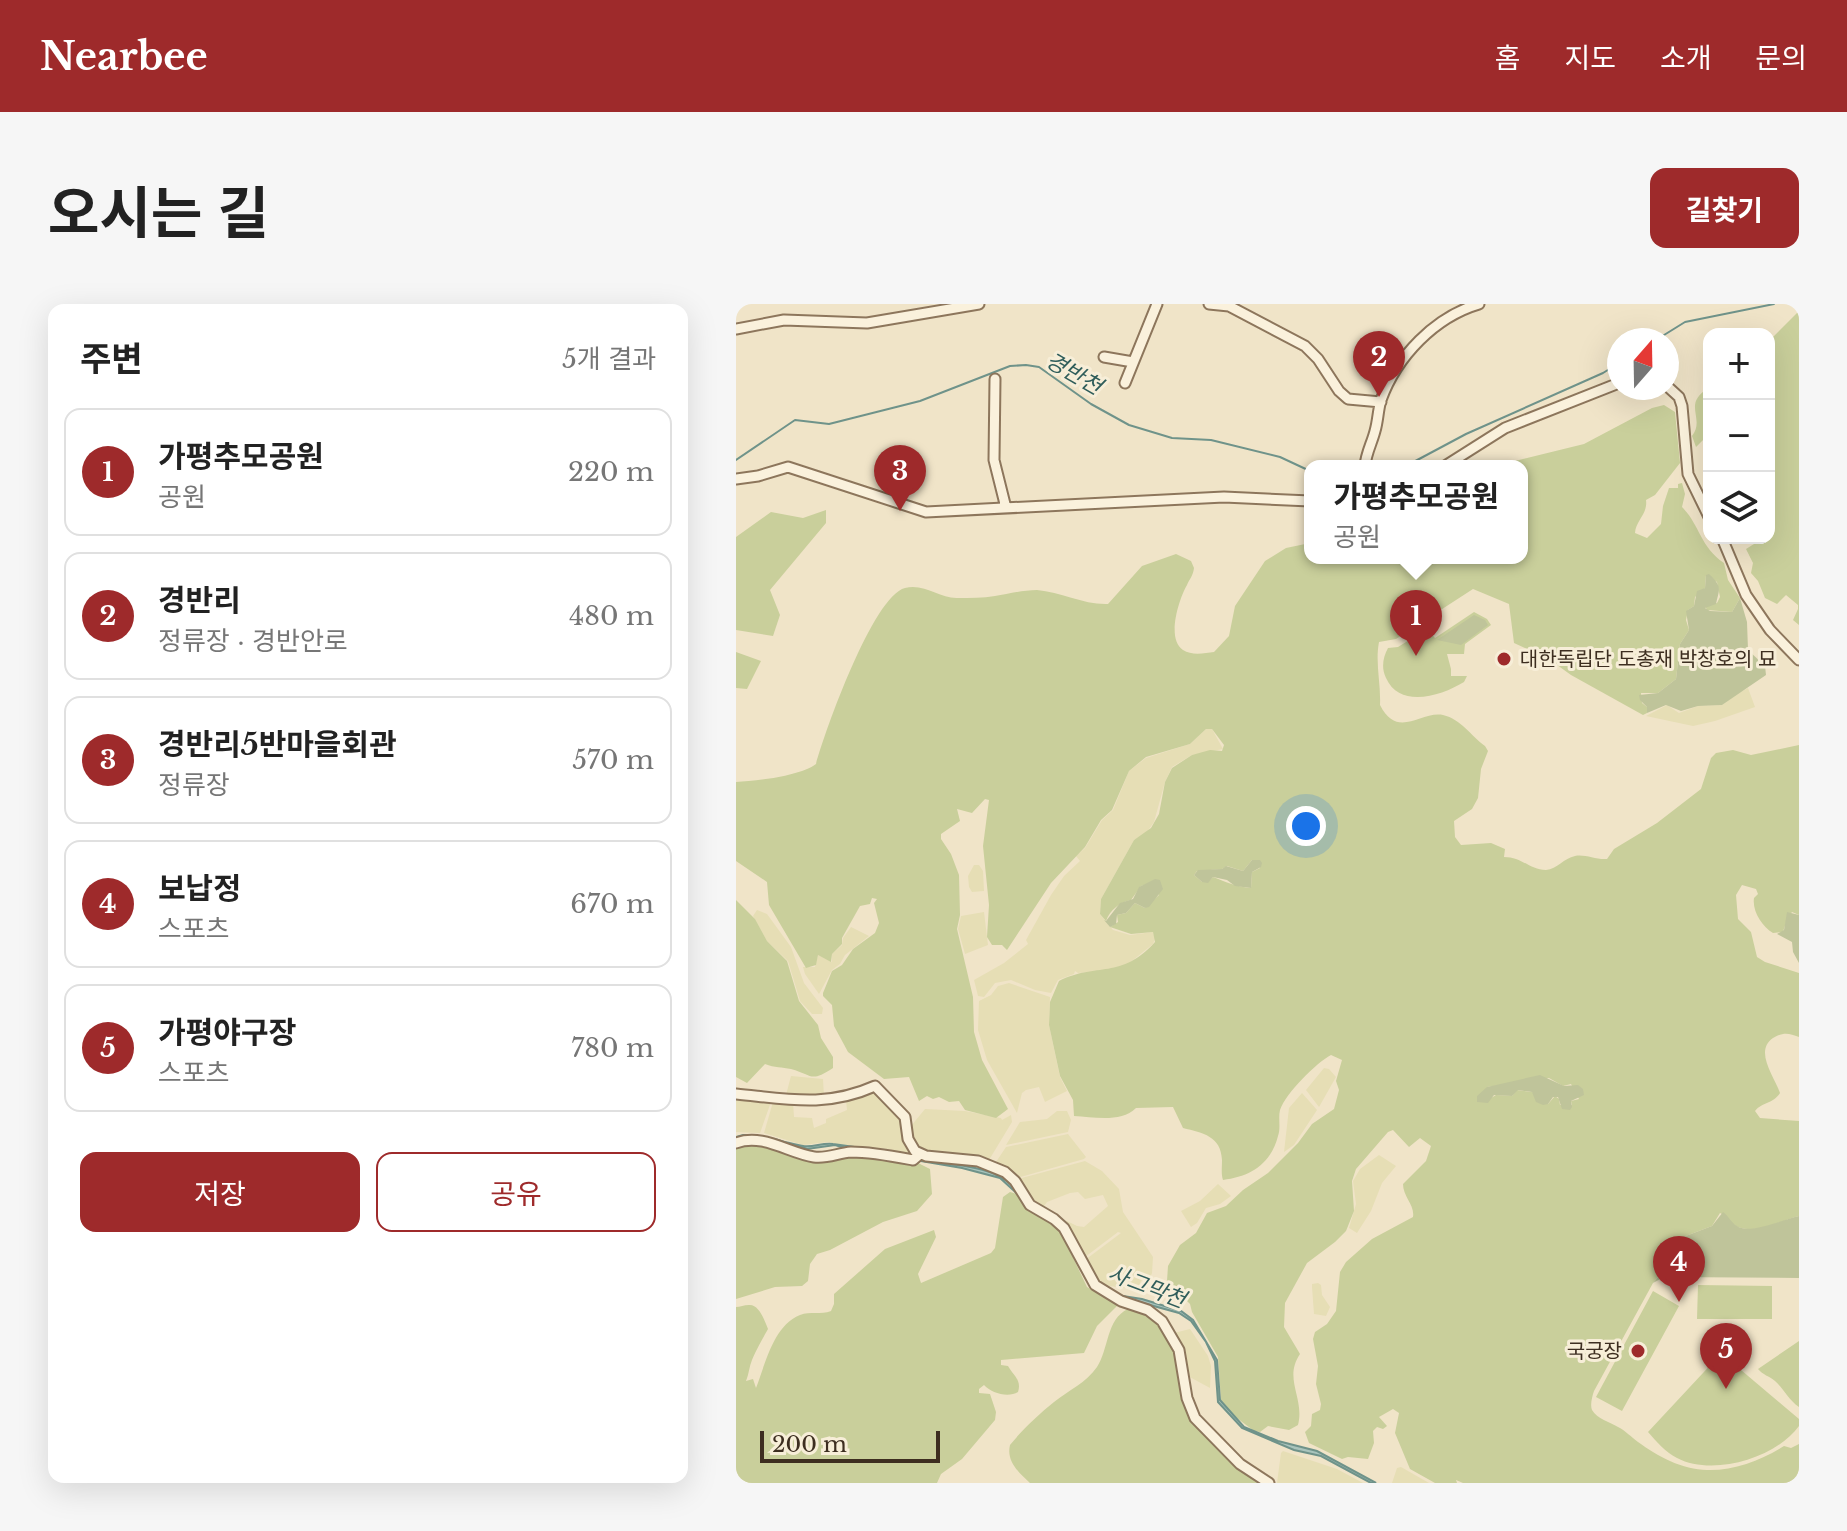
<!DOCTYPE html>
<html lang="ko">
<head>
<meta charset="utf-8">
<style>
	body { margin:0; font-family:"Libre Baskerville","Noto Sans KR",serif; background:#f6f6f6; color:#222 }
	.controls { position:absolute; right:24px; top:24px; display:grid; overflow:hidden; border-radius:16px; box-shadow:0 8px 32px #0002 }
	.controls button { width:72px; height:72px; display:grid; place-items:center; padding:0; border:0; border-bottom:2px solid #e0e0e0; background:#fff; color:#222; font:40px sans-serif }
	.compass { position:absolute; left:871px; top:24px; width:72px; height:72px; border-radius:50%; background:#fff; box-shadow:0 8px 32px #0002; rotate:20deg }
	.scale { position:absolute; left:24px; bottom:20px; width:180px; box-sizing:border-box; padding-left:8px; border:4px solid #3d2e20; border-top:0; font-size:22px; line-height:28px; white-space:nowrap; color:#3d2e20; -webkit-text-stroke:6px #f7eed8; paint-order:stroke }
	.you { position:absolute; left:570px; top:522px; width:28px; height:28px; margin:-20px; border:6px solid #fff; border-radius:50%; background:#1a73e8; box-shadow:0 0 0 12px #1a73e833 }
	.badge { display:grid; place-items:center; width:52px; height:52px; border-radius:50%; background:#9e2a2b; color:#fff; font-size:26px; font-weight:700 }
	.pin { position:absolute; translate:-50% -66px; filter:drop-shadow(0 2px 4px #0008) }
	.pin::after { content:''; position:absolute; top:42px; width:28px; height:24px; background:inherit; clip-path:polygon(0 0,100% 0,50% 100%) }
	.popup { position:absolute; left:568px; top:156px; width:224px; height:104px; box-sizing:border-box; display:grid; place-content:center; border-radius:16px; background:#fff; filter:drop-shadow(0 2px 6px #0005); font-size:26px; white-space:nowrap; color:#767676 }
	.popup b { font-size:30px; color:#222 }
	.popup::after { content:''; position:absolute; left:50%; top:100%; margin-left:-16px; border:16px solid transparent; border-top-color:#fff }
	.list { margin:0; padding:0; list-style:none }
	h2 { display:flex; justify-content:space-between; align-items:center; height:104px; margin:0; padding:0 32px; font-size:34px }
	h2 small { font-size:26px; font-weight:400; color:#767676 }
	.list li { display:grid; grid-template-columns:52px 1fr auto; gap:24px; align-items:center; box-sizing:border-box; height:128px; margin:0 16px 16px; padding:0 16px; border:2px solid #e0e0e0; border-radius:16px }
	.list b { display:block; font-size:30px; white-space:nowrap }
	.list p { margin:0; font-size:26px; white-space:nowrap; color:#767676 }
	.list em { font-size:26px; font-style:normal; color:#767676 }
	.actions { display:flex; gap:16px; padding:24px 32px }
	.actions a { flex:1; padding:18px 0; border:2px solid #9e2a2b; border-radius:16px; text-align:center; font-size:28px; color:#9e2a2b }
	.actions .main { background:#9e2a2b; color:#fff }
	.icon { flex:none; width:44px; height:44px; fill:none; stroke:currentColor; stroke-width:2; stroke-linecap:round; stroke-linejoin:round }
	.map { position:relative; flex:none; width:1063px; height:1179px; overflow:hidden; border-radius:16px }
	header { display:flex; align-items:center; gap:48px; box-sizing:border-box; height:112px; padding:0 40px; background:#9e2a2b; color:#fff }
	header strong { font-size:38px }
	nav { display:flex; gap:44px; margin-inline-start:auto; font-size:28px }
	.intro { display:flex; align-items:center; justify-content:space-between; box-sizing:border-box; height:192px; padding:0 48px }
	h1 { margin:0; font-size:56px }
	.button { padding:20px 36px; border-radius:16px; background:#9e2a2b; color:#fff; font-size:28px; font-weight:700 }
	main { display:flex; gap:48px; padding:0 48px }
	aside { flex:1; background:#fff; border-radius:16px; box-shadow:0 8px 32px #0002 }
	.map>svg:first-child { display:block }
	.farmland { fill:#e6deb5 }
	.green { fill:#c9cf9b; fill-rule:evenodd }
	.cemetery { fill:#bfc49a }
	.water { fill:#a9c4bc; stroke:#6f938a; stroke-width:2 }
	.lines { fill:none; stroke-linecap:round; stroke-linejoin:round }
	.stream { stroke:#6f938a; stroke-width:2 }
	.minor-casing { stroke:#8d765c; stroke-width:13 }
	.minor { stroke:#faf1dc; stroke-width:9 }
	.poi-dot { fill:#9e2a2b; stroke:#f7eed8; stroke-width:3 }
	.labels { text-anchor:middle; stroke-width:6; stroke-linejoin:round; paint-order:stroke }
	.poi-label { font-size:20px; fill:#3d2e20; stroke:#f7eed8; text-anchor:start }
	.water-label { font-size:22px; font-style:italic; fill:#2f5d5a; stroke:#f7eed8 }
</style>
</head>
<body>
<header>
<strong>Nearbee</strong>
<nav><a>홈</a><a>지도</a><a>소개</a><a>문의</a></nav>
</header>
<div class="intro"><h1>오시는 길</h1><a class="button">길찾기</a></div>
<main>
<aside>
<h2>주변<small>5개 결과</small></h2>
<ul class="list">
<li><span class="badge">1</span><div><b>가평추모공원</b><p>공원</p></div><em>220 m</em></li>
<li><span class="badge">2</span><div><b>경반리</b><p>정류장 · 경반안로</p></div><em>480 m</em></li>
<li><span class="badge">3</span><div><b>경반리5반마을회관</b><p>정류장</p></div><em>570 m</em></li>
<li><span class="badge">4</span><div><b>보납정</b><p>스포츠</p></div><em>670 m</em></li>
<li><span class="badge">5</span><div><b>가평야구장</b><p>스포츠</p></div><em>780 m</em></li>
</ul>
<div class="actions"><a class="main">저장</a><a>공유</a></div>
</aside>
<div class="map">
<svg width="1063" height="1179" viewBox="0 0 1063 1179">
	<rect width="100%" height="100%" fill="#f0e4c8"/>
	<path class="farmland" d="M 1012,384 L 1019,403 L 979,417 L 957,422 L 910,412 L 931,401 L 943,409 L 962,402 L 986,401 L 997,392 Z
		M 470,425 L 476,425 L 487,445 L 456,451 L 436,463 L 429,478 L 418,518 L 411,528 L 398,536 L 365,595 L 364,610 L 377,626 L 394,631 L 417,628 L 419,635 L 417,640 L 391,661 L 378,666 L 342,669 L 339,667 L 338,670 L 322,676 L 315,689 L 299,686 L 275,676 L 259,679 L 248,693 L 242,692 L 238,676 L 268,659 L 292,640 L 290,636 L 315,591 L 328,572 L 344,557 L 340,552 L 349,544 L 366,516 L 377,506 L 393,467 L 410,454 L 454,440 Z
		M 238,561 L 243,561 L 247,567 L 248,587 L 236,588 L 233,583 L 232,572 Z
		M 21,606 L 31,610 L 55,643 L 68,679 L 87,704 L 86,710 L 76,710 L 64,697 L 52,657 L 31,637 L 17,612 Z
		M 248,608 L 252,641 L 229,650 L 222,625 L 225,612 Z
		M 115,623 L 133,632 L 109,651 L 104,660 L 96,666 L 83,690 L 69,670 L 67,663 L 79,663 L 82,651 L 96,658 L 96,650 L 106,641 L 107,634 Z
		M 273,679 L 314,693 L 313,721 L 324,773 L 331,787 L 309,798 L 303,783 L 290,786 L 286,789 L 281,809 L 251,756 L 242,726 L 243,697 L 255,691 L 262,682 Z
		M 588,764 L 593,765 L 600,773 L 583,803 L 570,786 Z
		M 55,772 L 87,775 L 88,793 L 50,791 Z
		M 137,788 L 141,789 L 166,813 L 179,850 L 177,852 L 152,845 L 109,842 L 92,838 L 67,841 L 28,829 L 37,798 L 57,799 L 58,813 L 76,814 L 78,824 L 90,819 L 90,815 L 111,806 L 110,796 Z
		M 566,789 L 581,806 L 558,841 L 548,848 L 553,804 Z
		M 0,793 L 35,798 L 24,829 L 0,828 Z
		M 189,805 L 229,807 L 265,814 L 266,816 L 275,811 L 276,818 L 253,856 L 188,848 L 180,844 L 175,822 Z
		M 321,807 L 331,807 L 335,816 L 332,828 L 270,841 L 284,818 L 311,815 Z
		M 332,830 L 350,853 L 348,855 L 281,874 L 260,858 L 270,843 Z
		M 643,851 L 660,862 L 646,879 L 635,907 L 621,929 L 613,924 L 620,900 L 617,877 L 624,865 Z
		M 349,857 L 366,867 L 383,885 L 387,908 L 417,953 L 416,969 L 414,974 L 405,977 L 402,986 L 366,981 L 358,977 L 349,956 L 385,929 L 382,928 L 349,953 L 328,919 L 331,917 L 341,922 L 348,923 L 372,902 L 367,891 L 349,895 L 342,888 L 334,889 L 311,898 L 306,905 L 300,903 L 282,875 Z
		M 482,880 L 495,892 L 484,900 L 470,904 L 461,919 L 455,923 L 445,907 L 464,897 Z
		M 582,979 L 585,981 L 586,991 L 594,1003 L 590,1012 L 578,1010 L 576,983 L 576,980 Z
		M 454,1025 L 472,1052 L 475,1062 L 474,1084 L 450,1071 L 438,1029 Z
		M 547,1147 L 601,1165 L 627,1179 L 541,1179 L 545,1149 Z
		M 665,1163 L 693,1179 L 656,1179 L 661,1164 Z"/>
	<path class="green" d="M 1063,7 L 1063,321 L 1057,316 L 1062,305 L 1062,301 L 1050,291 L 1041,300 L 1029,294 L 1022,277 L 1015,269 L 1017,259 L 1010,245 L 1018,240 L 1021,234 L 1033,234 L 1033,37 Z
		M 973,84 L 973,130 L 960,143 L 956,132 C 970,114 945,100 973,84 Z
		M 928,101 L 939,108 L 944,159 L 919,191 L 910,196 C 912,210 900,216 899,229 L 911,234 L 925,220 L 927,202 L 933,184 L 942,184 L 942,180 L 946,179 L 949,190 L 946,203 C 964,221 964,243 988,259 L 992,276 L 1004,294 L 996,308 L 971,306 L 969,302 L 981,299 L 984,293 L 981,278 L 970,271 L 969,284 L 959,293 L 958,302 L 952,306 L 950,316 L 953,326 L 944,340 L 940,375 L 922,389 L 905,389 L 906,399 L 911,403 L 911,409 L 907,411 L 835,371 L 803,348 L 798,348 L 778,339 L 773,300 L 737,285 L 660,335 L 643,338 C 639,359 645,379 644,401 C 662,436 684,407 707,411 C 725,415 735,432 749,442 L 752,447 L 745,465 L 742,494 L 736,505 L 718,517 L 719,533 L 725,541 L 755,539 L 769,545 L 768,553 C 786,553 794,566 810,566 C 821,565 828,554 839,552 C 849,550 860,556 871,555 L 878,545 L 921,519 L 965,485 L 975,454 L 980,449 L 997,446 L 1015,451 L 1063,441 L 1063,611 L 1056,608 L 1051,615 L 1047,628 L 1037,629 C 1026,622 1016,607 1018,594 L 1022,590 L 1020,585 L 1006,581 L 1000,591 L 1002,615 L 1015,628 L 1021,653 L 1029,658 L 1063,669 L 1063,733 C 1053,729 1047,728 1037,734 C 1018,747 1038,772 1044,789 C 1037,800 1026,798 1019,807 L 1024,814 L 1063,817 L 1063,912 C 1047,916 1022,929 1005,924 C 996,922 993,913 984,909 L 976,922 L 947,933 L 936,955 L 917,979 L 858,1087 C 856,1093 854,1101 856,1106 C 861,1115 874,1118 882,1123 C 890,1127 895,1133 902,1138 C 921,1152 947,1166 971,1166 C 997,1167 1026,1156 1048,1142 L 1055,1144 L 1063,1140 L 1063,1179 L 727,1179 L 720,1176 L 721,1179 L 699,1179 L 674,1165 L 659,1129 L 663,1109 L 657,1105 L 643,1113 L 651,1122 L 647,1125 L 641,1123 L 637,1127 L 638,1139 L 632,1155 L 612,1153 L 606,1155 L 573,1139 L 569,1128 L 575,1122 L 576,1110 L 584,1106 L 585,1100 L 580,1080 L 582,1062 L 577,1035 L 579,1028 L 591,1020 L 600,1007 L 604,968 L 610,958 L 636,935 L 677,913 C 679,901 667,893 667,880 L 690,857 L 695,842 L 684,834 L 673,843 L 657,826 L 652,828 L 620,865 L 616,877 L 618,907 L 610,927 L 599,938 L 571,959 L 549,999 L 548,1023 L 564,1050 C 547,1075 569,1094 562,1121 L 553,1126 L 532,1122 L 524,1128 L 518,1127 L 497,1111 L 485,1096 L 482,1053 L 456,1008 L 454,1000 L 431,977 L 432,962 L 444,941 L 460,929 L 471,909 L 490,902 L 507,886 L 532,869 L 562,839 L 576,820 L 598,805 L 603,786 L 600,777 L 606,756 L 595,751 C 580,759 550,789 544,806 C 542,814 545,824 542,832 C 535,860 514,873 487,876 C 485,870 486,864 486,856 C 485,832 467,829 447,824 L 437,803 L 400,804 C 385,819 358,813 338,812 L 337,796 L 324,772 L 313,721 L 314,698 L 323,677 C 361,658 385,676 419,638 L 417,628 L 395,630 L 374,623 L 382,618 L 381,611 L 390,609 L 399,599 L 409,604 L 423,591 L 415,579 L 405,582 L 395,596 C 384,598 374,606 370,617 L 364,610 L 365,595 L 398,536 L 415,524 L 423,510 L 429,478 L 436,464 L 456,451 L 474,446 L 486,447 L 488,441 L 476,425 L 470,425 L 454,440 L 410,453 L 393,467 L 376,506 L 365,516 L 349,543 L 315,579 L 271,646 L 266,641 L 256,641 L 251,633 L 253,601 L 247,542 L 253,496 L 249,495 L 236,509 L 221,505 L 224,517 L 205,530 L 205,535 L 215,550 L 223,571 L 224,611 L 221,625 L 237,693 L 238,728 L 246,756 L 272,805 L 260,814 L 229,806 L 223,797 L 213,798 L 203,793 L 197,795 L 191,792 L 183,797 L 173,773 L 148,775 L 112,748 L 98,722 L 96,701 L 87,692 L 87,689 L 96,667 L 106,661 L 117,645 L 139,629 L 143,619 L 138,599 L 141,595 L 136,594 L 134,600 L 124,602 L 106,634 L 106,640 L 96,650 L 95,658 L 82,651 L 80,661 L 70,664 L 33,601 L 31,578 L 0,557 L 0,478 C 21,477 64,472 80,460 C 89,427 137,292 169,284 C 189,279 204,295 222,294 C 234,294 247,294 259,292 C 272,290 287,286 301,286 C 325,288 348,301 372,300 L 406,262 L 440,250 L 455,257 L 458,264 C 457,272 454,274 451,281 C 443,295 430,335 447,346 C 456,352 469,349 478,348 L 493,332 L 499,302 L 529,257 L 550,244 L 574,239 L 574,254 L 786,254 L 786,162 L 759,162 L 848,140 L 916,104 ZM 516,556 L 524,556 L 524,564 L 516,568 L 515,584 C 501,583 490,578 477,573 L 474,576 L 466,578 L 458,571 L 461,567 L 486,565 L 491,562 L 507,567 ZM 813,774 L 827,782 L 835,780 L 843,795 L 835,797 L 836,801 L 824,801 L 823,795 L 819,792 L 812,800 L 796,788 L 781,786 L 776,792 L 760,791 L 755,794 L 751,783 Z
		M 90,206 L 90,219 L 34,286 L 44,311 L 37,332 L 0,326 L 0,233 L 35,208 L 67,214 Z
		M 738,308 L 751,315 L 755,321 L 729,340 L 728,350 L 711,350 L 715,365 L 715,372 L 731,372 L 728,378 C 705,392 664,405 650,374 C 645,364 647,353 652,344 L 662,343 L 691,325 L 699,334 Z
		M 0,348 L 25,357 L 11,385 L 0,384 Z
		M 0,596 L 19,615 L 31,637 L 51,657 L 63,697 L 82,721 L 85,734 L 97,753 L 97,764 C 74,779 77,771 55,765 C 46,763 39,764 29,760 L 11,779 L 0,773 Z
		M 14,839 L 38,842 L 64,851 L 111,850 L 180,858 L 194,865 L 196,890 L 181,907 L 147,918 L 94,946 L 81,950 L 74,960 L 72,977 L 66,982 L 39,983 L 0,995 L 0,842 Z
		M 274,888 L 281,890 L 293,907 L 322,922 L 351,983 L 379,999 L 381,1002 L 361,1022 L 348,1049 L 265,1056 L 265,1061 L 272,1062 C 277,1071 286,1076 282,1088 C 272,1094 255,1089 248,1081 L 243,1085 L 243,1089 L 254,1090 L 260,1108 L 259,1116 L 226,1155 L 205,1170 L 201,1179 L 0,1179 L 0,1003 C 4,1003 8,1001 13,1001 C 23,1000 29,1017 32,1025 C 27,1034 19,1048 16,1056 C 13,1063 13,1070 10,1077 L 17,1075 L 20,1084 C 30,1059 37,1022 64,1011 C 74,1007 85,1011 95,1007 L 98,1000 L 98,990 L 149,945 L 198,926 L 200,933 L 182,970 L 185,979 L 255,949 L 259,944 L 267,893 Z
		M 962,981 L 1036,982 L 1036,1015 L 961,1015 Z
		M 917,987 L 943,1002 L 886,1107 L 860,1093 Z
		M 392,1005 C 408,1006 413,1010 424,1021 C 449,1049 439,1079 453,1111 L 528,1179 L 294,1179 C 283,1169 270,1157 274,1141 C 286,1126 303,1110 318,1098 C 333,1086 350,1079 361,1063 C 373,1045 370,1015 392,1005 Z
		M 1063,1037 L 1063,1103 C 1052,1095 1048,1085 1039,1077 C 1033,1072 1027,1071 1022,1065 Z
		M 980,1055 L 992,1055 L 1063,1115 L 1063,1122 C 1040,1154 977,1173 941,1154 C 929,1148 921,1138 912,1128 Z"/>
	<path class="cemetery" d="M 973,270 C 987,283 983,285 980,300 L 969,304 L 974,307 L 996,308 L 1004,294 L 1011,318 L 1012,346 L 1029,362 L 1030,371 L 986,401 L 962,402 L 945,407 L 930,401 L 911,409 L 911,403 L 904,396 L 903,391 L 922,389 L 940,375 L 944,340 L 953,326 L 950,307 L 958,302 L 961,287 L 969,284 L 970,271 Z
		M 738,311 L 749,316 L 752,321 L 725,341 L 701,336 Z
		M 516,556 L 524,556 L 526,559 L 525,563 L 516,568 L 515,584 L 499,582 L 491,576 L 477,573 L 472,579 L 466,578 L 458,571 L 462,566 L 486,565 L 490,562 L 507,567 Z
		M 419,575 L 424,576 L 427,585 L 413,603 L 409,604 L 399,599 L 390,609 L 381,611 L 380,620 L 374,623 L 368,616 L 370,617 L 384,599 L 397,595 L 403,583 Z
		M 1051,608 L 1063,611 L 1063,659 L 1057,648 L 1056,638 L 1041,630 L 1048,626 Z
		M 804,771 L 828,782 L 842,781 L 847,785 L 848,791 L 835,797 L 836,803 L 834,806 L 826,805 L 822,793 L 817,793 L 812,800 L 807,801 L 800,798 L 796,788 L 782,786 L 776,792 L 758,791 L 752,799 L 741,798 L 741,792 L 751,783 Z
		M 987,908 C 993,912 995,919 1001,922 C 1012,931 1049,915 1063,912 L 1063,974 L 928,973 L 917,979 L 936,955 L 947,933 L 976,922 Z"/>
	<path class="water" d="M 7,831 C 28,832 46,838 67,842 C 77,844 87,838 97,840 C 128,844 157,849 188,856 C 213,861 242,861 265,873 C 275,878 281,887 287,895 L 264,874 L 226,864 L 185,857 L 160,850 L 112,845 L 99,841 L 71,845 L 39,835 L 0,833 Z
		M 374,990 L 406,995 L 445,1007 L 457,1016 L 481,1056 L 484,1096 L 508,1123 L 542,1137 L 581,1147 L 640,1179 L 635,1179 L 585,1152 L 558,1146 L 506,1124 L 482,1098 L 479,1057 L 470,1038 L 455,1017 L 443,1009 Z"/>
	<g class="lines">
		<path class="stream" d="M 920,36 L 949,18 L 1038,0
			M 0,156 L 59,116 L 93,120 L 184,97 L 274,62 L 290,61 L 303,63 L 355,100 L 393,121 L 436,134 L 475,136 L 544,153 L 574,167
			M 670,162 L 730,130 L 867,69 L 883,59"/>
		<g class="minor-casing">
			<path id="minor" d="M 473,0 L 493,2 L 569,42 L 582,55 L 603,87 L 612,95 L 645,98
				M 0,25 L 48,16 L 131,19 L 243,0
				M 368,53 L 397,58
				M 259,75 L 258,156 L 270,204
				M 389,79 L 421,0
				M 931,82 L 943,93 L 946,102 L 952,170 L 973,213
				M 629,162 C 630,149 636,139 639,127 C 642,117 642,106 645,96 C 661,52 699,13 743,0
				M 709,162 L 769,124 L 883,79
				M 0,175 L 22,172 L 52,163 L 190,208 L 488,193 L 574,197
				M 986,234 L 1010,291 L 1034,326 L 1063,356
				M 0,790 C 51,795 90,804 139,782 L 169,813 L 172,835 L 179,847 L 190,852 L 242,857 L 269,868 L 279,877 L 294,901 L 318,915 L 328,924 L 359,981 L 385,997 L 412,1006 L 426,1017 L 443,1046 L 451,1094 L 459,1114 L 504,1160 L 533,1179
				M 0,839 C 27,829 52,849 78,853 C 91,855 102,849 115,848 C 136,848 156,852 177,856 L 184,850"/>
		</g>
		<use href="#minor" class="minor"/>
	</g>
	<g class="poi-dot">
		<circle cx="768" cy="355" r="8"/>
		<circle cx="902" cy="1047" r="8"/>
	</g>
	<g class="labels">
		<g class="poi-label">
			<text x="784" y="362">대한독립단 도총재 박창호의 묘</text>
			<text x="886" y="1054" text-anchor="end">국궁장</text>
		</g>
		<g class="water-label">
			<text transform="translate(338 69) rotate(30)" y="8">경반천</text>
			<text transform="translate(411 982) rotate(21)" y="8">사그막천</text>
		</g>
	</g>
</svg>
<div class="controls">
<button>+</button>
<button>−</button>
<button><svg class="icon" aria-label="layers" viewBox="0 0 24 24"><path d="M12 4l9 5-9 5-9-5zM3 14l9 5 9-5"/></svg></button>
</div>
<svg class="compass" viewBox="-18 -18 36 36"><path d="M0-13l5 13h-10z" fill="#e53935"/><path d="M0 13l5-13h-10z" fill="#767676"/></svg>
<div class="scale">200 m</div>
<div class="you"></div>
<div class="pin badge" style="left:680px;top:352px">1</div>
<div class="popup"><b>가평추모공원</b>공원</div>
<div class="pin badge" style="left:643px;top:93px">2</div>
<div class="pin badge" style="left:164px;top:207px">3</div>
<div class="pin badge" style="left:943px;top:998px">4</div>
<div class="pin badge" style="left:990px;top:1085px">5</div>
</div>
</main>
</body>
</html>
